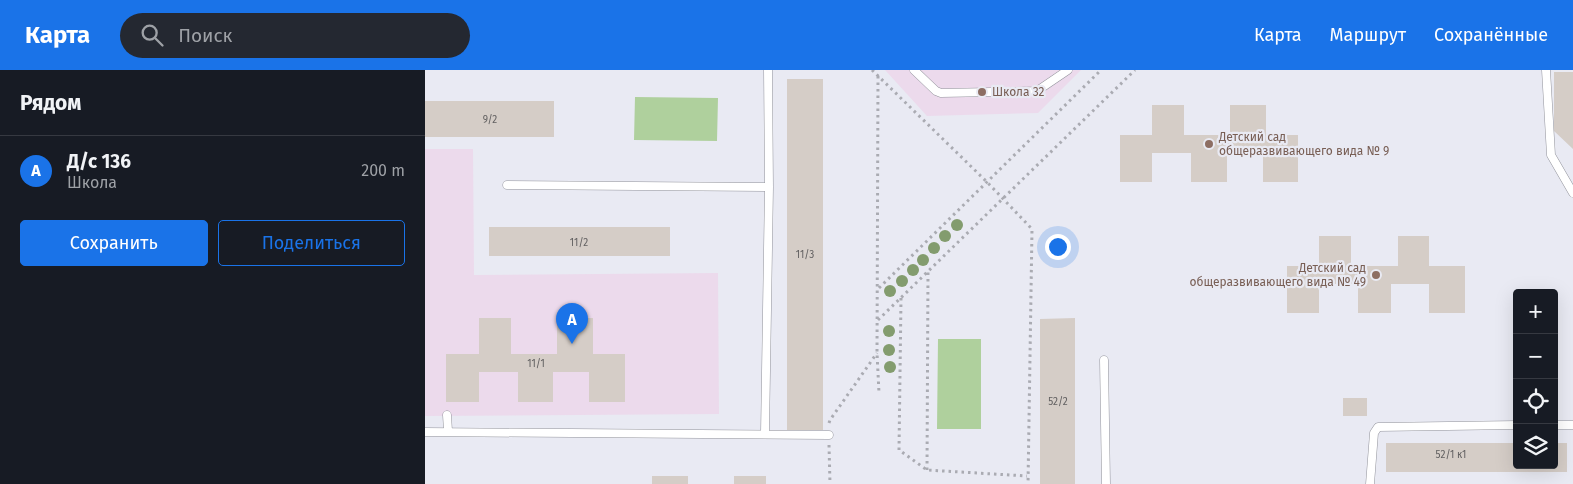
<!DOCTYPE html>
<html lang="ru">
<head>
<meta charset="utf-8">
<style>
	body { margin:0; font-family:"Fira Sans",sans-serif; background:#242831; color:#f1f3f6 }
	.controls { position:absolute; right:15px; bottom:15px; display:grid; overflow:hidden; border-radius:5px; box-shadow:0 5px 20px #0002 }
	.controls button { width:45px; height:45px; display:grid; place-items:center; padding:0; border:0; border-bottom:1px solid #363941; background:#171b24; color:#f1f3f6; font:25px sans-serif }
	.you { position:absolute; left:632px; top:176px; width:18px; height:18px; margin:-12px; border:4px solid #fff; border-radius:50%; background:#1a73e8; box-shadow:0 0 0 8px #1a73e833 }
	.badge { display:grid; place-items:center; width:32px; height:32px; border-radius:50%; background:#1a73e8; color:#fff; font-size:16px; font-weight:700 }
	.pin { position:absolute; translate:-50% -41px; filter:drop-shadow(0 1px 2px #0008) }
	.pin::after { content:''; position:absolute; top:26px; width:18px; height:15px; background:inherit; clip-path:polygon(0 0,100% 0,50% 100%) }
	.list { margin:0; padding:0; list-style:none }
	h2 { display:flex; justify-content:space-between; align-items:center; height:65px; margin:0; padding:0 20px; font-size:21px }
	h2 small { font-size:16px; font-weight:400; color:#9ea1a6 }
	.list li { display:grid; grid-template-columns:32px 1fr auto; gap:15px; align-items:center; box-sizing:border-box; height:70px; padding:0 20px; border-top:1px solid #363941 }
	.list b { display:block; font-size:19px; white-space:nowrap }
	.list p { margin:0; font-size:16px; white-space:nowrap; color:#9ea1a6 }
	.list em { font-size:16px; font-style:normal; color:#9ea1a6 }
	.actions { display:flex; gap:10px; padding:15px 20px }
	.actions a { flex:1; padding:11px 0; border:1px solid #1a73e8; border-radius:5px; text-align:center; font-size:18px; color:#1a73e8 }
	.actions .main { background:#1a73e8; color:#fff }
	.icon { flex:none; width:28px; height:28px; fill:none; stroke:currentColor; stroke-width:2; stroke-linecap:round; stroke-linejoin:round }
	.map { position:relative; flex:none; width:1148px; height:414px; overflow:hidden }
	header { display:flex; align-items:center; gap:30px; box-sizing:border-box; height:70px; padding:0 25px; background:#1a73e8; color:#fff }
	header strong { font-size:24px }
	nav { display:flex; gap:28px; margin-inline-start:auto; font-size:18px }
	.search { width:350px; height:45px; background:#242831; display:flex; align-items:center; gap:12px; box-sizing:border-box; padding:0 18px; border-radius:28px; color:#9ea1a6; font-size:19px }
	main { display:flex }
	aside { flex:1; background:#171b24 }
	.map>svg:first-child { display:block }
	.education { fill:#ecdaec }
	.green { fill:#afd09d }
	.building { fill:#d5cdc7 }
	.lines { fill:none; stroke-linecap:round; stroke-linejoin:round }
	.service-casing { stroke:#92939b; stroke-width:9 }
	.path { stroke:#aaabb2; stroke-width:3; stroke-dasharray:2.5 4; stroke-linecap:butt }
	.service { stroke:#fff; stroke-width:8 }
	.tree { fill:#839c6e }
	.education-dot { fill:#8d6e63; stroke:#e9eaf3; stroke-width:2 }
	.labels { text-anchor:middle; stroke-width:4.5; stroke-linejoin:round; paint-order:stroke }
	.number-label { font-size:10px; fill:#626061 }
	.education-label { font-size:12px; fill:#785e54; stroke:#e9eaf3; text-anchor:start }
</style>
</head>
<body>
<header>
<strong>Карта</strong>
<div class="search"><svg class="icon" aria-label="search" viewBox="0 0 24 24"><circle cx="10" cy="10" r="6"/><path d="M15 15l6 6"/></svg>Поиск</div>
<nav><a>Карта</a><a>Маршрут</a><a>Сохранённые</a></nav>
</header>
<main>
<aside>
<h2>Рядом<small></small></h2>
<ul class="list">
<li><span class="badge">A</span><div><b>Д/с 136</b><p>Школа</p></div><em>200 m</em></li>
</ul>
<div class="actions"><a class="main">Сохранить</a><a>Поделиться</a></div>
</aside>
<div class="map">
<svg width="1148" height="414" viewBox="0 0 1148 414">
	<rect width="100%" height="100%" fill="#e9eaf3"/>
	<path class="education" d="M 460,0 L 656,0 L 613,43 L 502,46 Z
		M 0,79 L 48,79 L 49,205 L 293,203 L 294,344 L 0,346 Z"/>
	<path class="green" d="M 210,27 L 293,28 L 292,71 L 209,70 Z
		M 513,269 L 556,269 L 556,359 L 512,359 Z"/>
	<path class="building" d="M 1129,2 L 1148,2 L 1148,79 L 1129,61 Z
		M 362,9 L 398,9 L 398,360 L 362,360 Z
		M 0,31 L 129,31 L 129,67 L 0,67 Z
		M 727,35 L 759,35 L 759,65 L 805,65 L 805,35 L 841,35 L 841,65 L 873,65 L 873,112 L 838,112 L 838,83 L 802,83 L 802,112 L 766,112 L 766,83 L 727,83 L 727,112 L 695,112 L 695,65 L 727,65 Z
		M 64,157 L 245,157 L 245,186 L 64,186 Z
		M 894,166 L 926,166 L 926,196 L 973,196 L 973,166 L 1004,166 L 1004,196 L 1040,196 L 1040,243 L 1004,243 L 1004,214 L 966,214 L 966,243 L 933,243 L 933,214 L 894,214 L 894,243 L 862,243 L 862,196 L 894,196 Z
		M 54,248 L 86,248 L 86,284 L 132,284 L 132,248 L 168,248 L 168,284 L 200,284 L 200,332 L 164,332 L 164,302 L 128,302 L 128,332 L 93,332 L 93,302 L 54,302 L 54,332 L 21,332 L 21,284 L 54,284 Z
		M 650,248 L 650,414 L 615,414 L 615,249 Z
		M 918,328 L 942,328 L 942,346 L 918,346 Z
		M 961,373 L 1092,373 L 1092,395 L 1129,395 L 1129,373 L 1142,373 L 1142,402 L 961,402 Z
		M 227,406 L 263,406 L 263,414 L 227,414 Z
		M 309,406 L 341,406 L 341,414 L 309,414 Z"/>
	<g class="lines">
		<g class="service-casing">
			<path id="service" d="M 489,0 L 511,21 L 516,23 L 612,21 L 643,0
				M 1121,0 L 1126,85 L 1148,123
				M 82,115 L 344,117
				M 679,290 L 681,414
				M 22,345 L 23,361
				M 1129,355 L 1148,355
				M 0,362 L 404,365
				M 340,363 L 344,117 L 343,0
				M 945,414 L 949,363 L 953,357 L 1092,355"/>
		</g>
		<path class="path" d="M 447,0 L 562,112 L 607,159 L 603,414
			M 453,6 L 452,283 L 454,323
			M 454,218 L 676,0
			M 476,228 L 474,380 L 502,400 L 602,406
			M 453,250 L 710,0
			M 404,353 L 405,350 L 452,283
			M 404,375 L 405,414
			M 502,400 L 503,201"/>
		<use href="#service" class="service"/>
	</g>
	<g class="tree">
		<circle cx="532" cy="155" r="6"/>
		<circle cx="520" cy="166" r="6"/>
		<circle cx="509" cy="178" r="6"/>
		<circle cx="498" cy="190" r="6"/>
		<circle cx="488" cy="200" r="6"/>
		<circle cx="477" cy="211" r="6"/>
		<circle cx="465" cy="221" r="6"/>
		<circle cx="464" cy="261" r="6"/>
		<circle cx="464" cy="280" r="6"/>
		<circle cx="465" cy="297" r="6"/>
	</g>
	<g class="education-dot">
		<circle cx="557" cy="22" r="5"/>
		<circle cx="784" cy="74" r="5"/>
		<circle cx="951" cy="205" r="5"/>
	</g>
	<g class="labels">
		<g class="number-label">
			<text x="65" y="53">9/2</text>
			<text x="154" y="176">11/2</text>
			<text x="380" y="188">11/3</text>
			<text x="111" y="297">11/1</text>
			<text x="633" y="335">52/2</text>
			<text x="1026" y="388">52/1 к1</text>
		</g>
		<g class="education-label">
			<text x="567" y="26">Школа 32</text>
			<text x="794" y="71">Детский сад<tspan x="794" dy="14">общеразвивающего вида № 9</tspan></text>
			<text x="941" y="202" text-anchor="end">Детский сад<tspan x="941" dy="14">общеразвивающего вида № 49</tspan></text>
		</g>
	</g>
</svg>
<div class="controls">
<button>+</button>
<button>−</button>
<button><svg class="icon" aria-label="locate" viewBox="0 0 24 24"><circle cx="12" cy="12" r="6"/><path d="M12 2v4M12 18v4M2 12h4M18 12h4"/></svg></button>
<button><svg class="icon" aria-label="layers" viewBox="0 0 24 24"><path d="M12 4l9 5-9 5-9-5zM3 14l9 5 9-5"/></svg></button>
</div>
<div class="you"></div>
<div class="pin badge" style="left:147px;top:274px">A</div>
</div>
</main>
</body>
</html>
